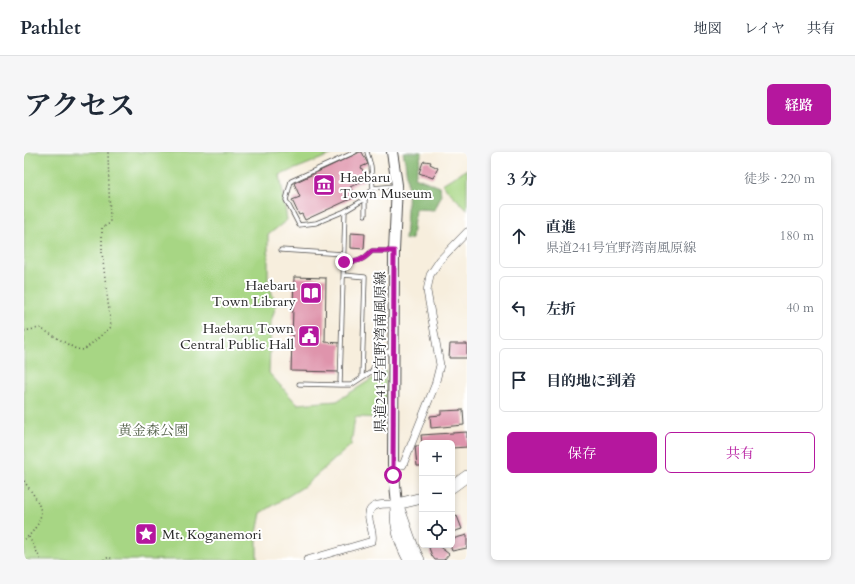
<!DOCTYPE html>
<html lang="ja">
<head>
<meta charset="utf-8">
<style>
	body { margin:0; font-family:Cardo,"Noto Serif JP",serif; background:#f6f6f7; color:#1f2937 }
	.controls { position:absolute; right:12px; bottom:12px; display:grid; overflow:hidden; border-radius:6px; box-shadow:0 2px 6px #0003 }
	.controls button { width:36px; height:36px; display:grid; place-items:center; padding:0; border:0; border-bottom:1px solid #e0e1e3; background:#fff; color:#1f2937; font:20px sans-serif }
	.stop { position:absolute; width:12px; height:12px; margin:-9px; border:3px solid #b5179e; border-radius:50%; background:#fff }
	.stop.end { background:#b5179e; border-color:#fff; box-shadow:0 1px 4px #0008 }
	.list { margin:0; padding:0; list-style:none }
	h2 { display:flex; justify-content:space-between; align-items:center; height:52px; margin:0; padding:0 16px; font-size:17px }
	h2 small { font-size:13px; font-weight:400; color:#747a83 }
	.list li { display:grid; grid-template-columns:26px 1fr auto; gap:12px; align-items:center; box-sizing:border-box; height:64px; margin:0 8px 8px; padding:0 8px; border:1px solid #e0e1e3; border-radius:6px }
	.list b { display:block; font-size:15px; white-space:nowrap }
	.list p { margin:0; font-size:13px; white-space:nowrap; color:#747a83 }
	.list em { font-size:13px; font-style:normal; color:#747a83 }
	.actions { display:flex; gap:8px; padding:12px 16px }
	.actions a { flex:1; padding:9px 0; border:1px solid #b5179e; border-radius:6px; text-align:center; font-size:14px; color:#b5179e }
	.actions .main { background:#b5179e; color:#fff }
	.icon { flex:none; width:22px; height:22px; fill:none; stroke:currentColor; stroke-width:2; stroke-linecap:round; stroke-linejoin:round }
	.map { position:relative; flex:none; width:443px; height:408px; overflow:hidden; border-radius:6px }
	header { display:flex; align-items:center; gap:24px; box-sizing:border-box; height:56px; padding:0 20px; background:#fff; border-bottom:1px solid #e0e1e3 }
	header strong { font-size:19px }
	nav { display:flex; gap:22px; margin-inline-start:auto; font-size:14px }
	.intro { display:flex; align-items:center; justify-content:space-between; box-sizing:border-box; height:96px; padding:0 24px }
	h1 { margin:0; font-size:28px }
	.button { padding:10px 18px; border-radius:6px; background:#b5179e; color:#fff; font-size:14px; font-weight:700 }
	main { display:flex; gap:24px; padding:0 24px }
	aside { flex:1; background:#fff; border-radius:6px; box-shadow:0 2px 6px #0003 }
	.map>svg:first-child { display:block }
	.green { fill:#a7d684; stroke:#698058 }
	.forest { fill:#85b772; stroke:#58714e }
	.building { fill:#df94ac }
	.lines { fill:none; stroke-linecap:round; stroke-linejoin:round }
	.service-casing { stroke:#4a4846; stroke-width:5 }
	.minor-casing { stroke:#4a4846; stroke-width:8 }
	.secondary-casing { stroke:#4a4846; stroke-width:12 }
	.primary-casing { stroke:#4a4846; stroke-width:12 }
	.path { stroke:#4a4846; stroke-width:1.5; stroke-dasharray:1 3; stroke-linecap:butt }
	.service { stroke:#fff; stroke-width:3.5 }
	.minor { stroke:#fff; stroke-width:7 }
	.secondary { stroke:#fff; stroke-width:10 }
	.primary { stroke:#fff; stroke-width:11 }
	.route { stroke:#b5179e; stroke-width:5 }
	.labels { text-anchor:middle; stroke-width:4; stroke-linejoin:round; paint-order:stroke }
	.poi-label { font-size:14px; fill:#2b2b2b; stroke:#fff; text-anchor:start }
	.street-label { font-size:14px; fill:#2b2b2b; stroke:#fff }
	.park-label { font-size:14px; fill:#505e46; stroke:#fff }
</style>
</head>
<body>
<header>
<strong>Pathlet</strong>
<nav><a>地図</a><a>レイヤ</a><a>共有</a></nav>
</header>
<div class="intro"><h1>アクセス</h1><a class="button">経路</a></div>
<main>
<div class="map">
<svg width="443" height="408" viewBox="0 0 443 408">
	<rect width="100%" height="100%" fill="#fff"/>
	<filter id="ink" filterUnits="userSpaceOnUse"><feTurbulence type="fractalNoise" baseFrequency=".025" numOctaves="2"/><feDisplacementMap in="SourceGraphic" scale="8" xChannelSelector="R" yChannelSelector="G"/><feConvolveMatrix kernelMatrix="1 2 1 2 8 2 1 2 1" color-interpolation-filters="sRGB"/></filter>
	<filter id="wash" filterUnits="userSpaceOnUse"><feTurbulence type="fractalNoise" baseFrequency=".012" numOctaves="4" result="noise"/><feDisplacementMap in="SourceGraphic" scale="16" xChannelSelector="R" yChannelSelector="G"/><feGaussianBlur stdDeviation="0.9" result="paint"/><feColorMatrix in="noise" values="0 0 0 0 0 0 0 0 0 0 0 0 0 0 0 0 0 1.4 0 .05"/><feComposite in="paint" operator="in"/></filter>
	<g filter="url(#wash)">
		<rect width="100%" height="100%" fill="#f7eedd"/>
		<path class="green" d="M 0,0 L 314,0 L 256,23 L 263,68 L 244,83 L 244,129 L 252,154 L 247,169 L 245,221 L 273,252 L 313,249 L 362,218 L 361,266 L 331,265 L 327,293 L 279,335 L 237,361 L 233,381 L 233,408 L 0,408 Z
			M 443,17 L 443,58 L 418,32 Z"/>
		<path class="forest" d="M 379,0 L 398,0 L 391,25 L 416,35 L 417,44 L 411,58 L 391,57 L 388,87 L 381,88 C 383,59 386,28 379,0 Z"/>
		<g id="blocks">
			<path class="building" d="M 336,0 L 338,0 L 344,12 L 337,15 L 343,27 L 326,35 L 331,45 L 281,68 L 278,62 L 275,63 L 268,48 L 276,45 L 270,31 Z
				M 401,9 L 407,10 L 406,12 L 414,16 L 409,26 L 395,21 L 399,10 Z
				M 327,81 L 341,82 L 340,97 L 327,96 Z
				M 270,125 L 302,126 L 301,190 L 317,191 L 316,220 L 267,219 Z
				M 426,192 L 443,192 L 443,206 L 425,206 Z
				M 439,258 L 440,273 L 407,276 L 406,264 L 417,263 L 417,259 Z
				M 443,280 L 443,295 L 428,296 L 428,291 L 398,291 L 397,283 Z
				M 391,294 L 398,294 L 398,314 L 393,314 Z
				M 433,364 L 438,377 L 428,380 L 428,366 Z
				M 443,383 L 443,396 L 428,399 L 426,393 L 428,393 L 428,387 Z
				M 407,393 L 413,393 L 425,402 L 420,408 L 411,408 L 408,404 L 405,396 Z"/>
		</g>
	</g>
	<g filter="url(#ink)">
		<use href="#blocks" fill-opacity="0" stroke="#4a4846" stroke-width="1"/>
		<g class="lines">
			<g class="service-casing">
				<path id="service" d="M 343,0 L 347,14 L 349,36
					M 341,47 L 341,63
					M 321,59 L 292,71 L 275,73 L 262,48 L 267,29 L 331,0
					M 257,98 L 320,102
					M 320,110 C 334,110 338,109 348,99 L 369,99
					M 320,123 L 341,125 L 338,225
					M 368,199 L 360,200 L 354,203 L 351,213 L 347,220 L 327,233 L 316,233 L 321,59 L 341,47 L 349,36 L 371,34
					M 275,232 L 316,233"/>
			</g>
			<g class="minor-casing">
				<path id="minor" d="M 369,313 L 379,313 L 411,233 L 416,213 L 403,139 L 406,123 L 416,108 L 443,80
					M 283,408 L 348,389 C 350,381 346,375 345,367 C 342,350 361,352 373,352"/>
			</g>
			<g class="secondary-casing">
				<path id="secondary" d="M 368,0 L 373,33 L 370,99 L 369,313 L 373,352"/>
			</g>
			<g class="primary-casing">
				<path id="primary" d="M 428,335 L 443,324
					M 373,352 C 381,370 385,390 395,408
					M 373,352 L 398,346
					M 372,353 C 371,374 375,389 385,408"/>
			</g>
			<path class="path" d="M 0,179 L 16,176 L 52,197 L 60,198 L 87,175 L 78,101 L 78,76 L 86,71 L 84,0
				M 0,329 C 10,344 25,359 11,376 C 8,381 5,384 0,387
				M 5,385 L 17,408
				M 80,408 L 80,407 L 86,405 L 88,408"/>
			<use href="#service" class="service"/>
			<use href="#minor" class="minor"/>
			<use href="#secondary" class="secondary"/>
			<use href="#primary" class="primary"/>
		</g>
	</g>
	<g class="lines" filter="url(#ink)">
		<path class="route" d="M 320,110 C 334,110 338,109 348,99 L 370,99 L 369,323"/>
	</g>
	<defs>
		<g id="museum-square" transform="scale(1.15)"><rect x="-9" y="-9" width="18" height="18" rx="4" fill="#b5179e" stroke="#fff"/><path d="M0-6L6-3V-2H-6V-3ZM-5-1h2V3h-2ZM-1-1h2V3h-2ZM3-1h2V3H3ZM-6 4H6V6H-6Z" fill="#fff"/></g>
		<g id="library-square" transform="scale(1.15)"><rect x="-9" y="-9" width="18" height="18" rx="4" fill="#b5179e" stroke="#fff"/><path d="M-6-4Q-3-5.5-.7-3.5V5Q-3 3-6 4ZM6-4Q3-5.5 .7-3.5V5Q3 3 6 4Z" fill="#fff"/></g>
		<g id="civic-square" transform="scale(1.15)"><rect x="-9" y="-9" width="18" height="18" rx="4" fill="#b5179e" stroke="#fff"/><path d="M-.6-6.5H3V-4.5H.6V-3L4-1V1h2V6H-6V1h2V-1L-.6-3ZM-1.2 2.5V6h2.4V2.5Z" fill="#fff"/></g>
		<g id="sight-square" transform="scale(1.15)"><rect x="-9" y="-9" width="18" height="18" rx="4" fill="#b5179e" stroke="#fff"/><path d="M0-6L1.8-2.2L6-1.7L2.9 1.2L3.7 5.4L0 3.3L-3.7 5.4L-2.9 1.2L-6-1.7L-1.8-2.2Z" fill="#fff"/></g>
	</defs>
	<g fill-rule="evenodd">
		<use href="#museum-square" x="300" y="33"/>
		<use href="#library-square" x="287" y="141"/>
		<use href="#civic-square" x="285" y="184"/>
		<use href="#sight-square" x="122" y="382"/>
	</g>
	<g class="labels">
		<g class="poi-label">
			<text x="316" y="30">Haebaru<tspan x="316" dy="16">Town Museum</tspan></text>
			<text x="272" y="138" text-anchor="end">Haebaru<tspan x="272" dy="16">Town Library</tspan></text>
			<text x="270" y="181" text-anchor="end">Haebaru Town<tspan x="270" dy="16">Central Public Hall</tspan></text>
			<text x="138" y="387">Mt. Koganemori</text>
		</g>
		<g class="street-label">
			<text transform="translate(356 200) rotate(-90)" y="5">県道241号宜野湾南風原線</text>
		</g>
		<g class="park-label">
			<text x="129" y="283">黄金森公園</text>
		</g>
	</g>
</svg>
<div class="controls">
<button>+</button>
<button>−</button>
<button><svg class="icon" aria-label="locate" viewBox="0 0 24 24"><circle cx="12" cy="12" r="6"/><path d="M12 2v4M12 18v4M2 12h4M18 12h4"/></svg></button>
</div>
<div class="stop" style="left:369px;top:323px"></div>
<div class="stop end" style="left:320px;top:110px"></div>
</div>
<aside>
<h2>3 分<small>徒歩 · 220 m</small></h2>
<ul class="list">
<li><svg class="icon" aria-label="ahead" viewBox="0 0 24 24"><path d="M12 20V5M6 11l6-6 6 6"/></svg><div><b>直進</b><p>県道241号宜野湾南風原線</p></div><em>180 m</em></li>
<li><svg class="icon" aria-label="left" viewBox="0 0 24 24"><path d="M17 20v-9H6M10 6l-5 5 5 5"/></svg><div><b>左折</b></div><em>40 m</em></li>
<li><svg class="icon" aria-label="arrive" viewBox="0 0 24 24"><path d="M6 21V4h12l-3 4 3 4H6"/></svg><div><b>目的地に到着</b></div></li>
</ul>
<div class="actions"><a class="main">保存</a><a>共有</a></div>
</aside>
</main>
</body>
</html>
